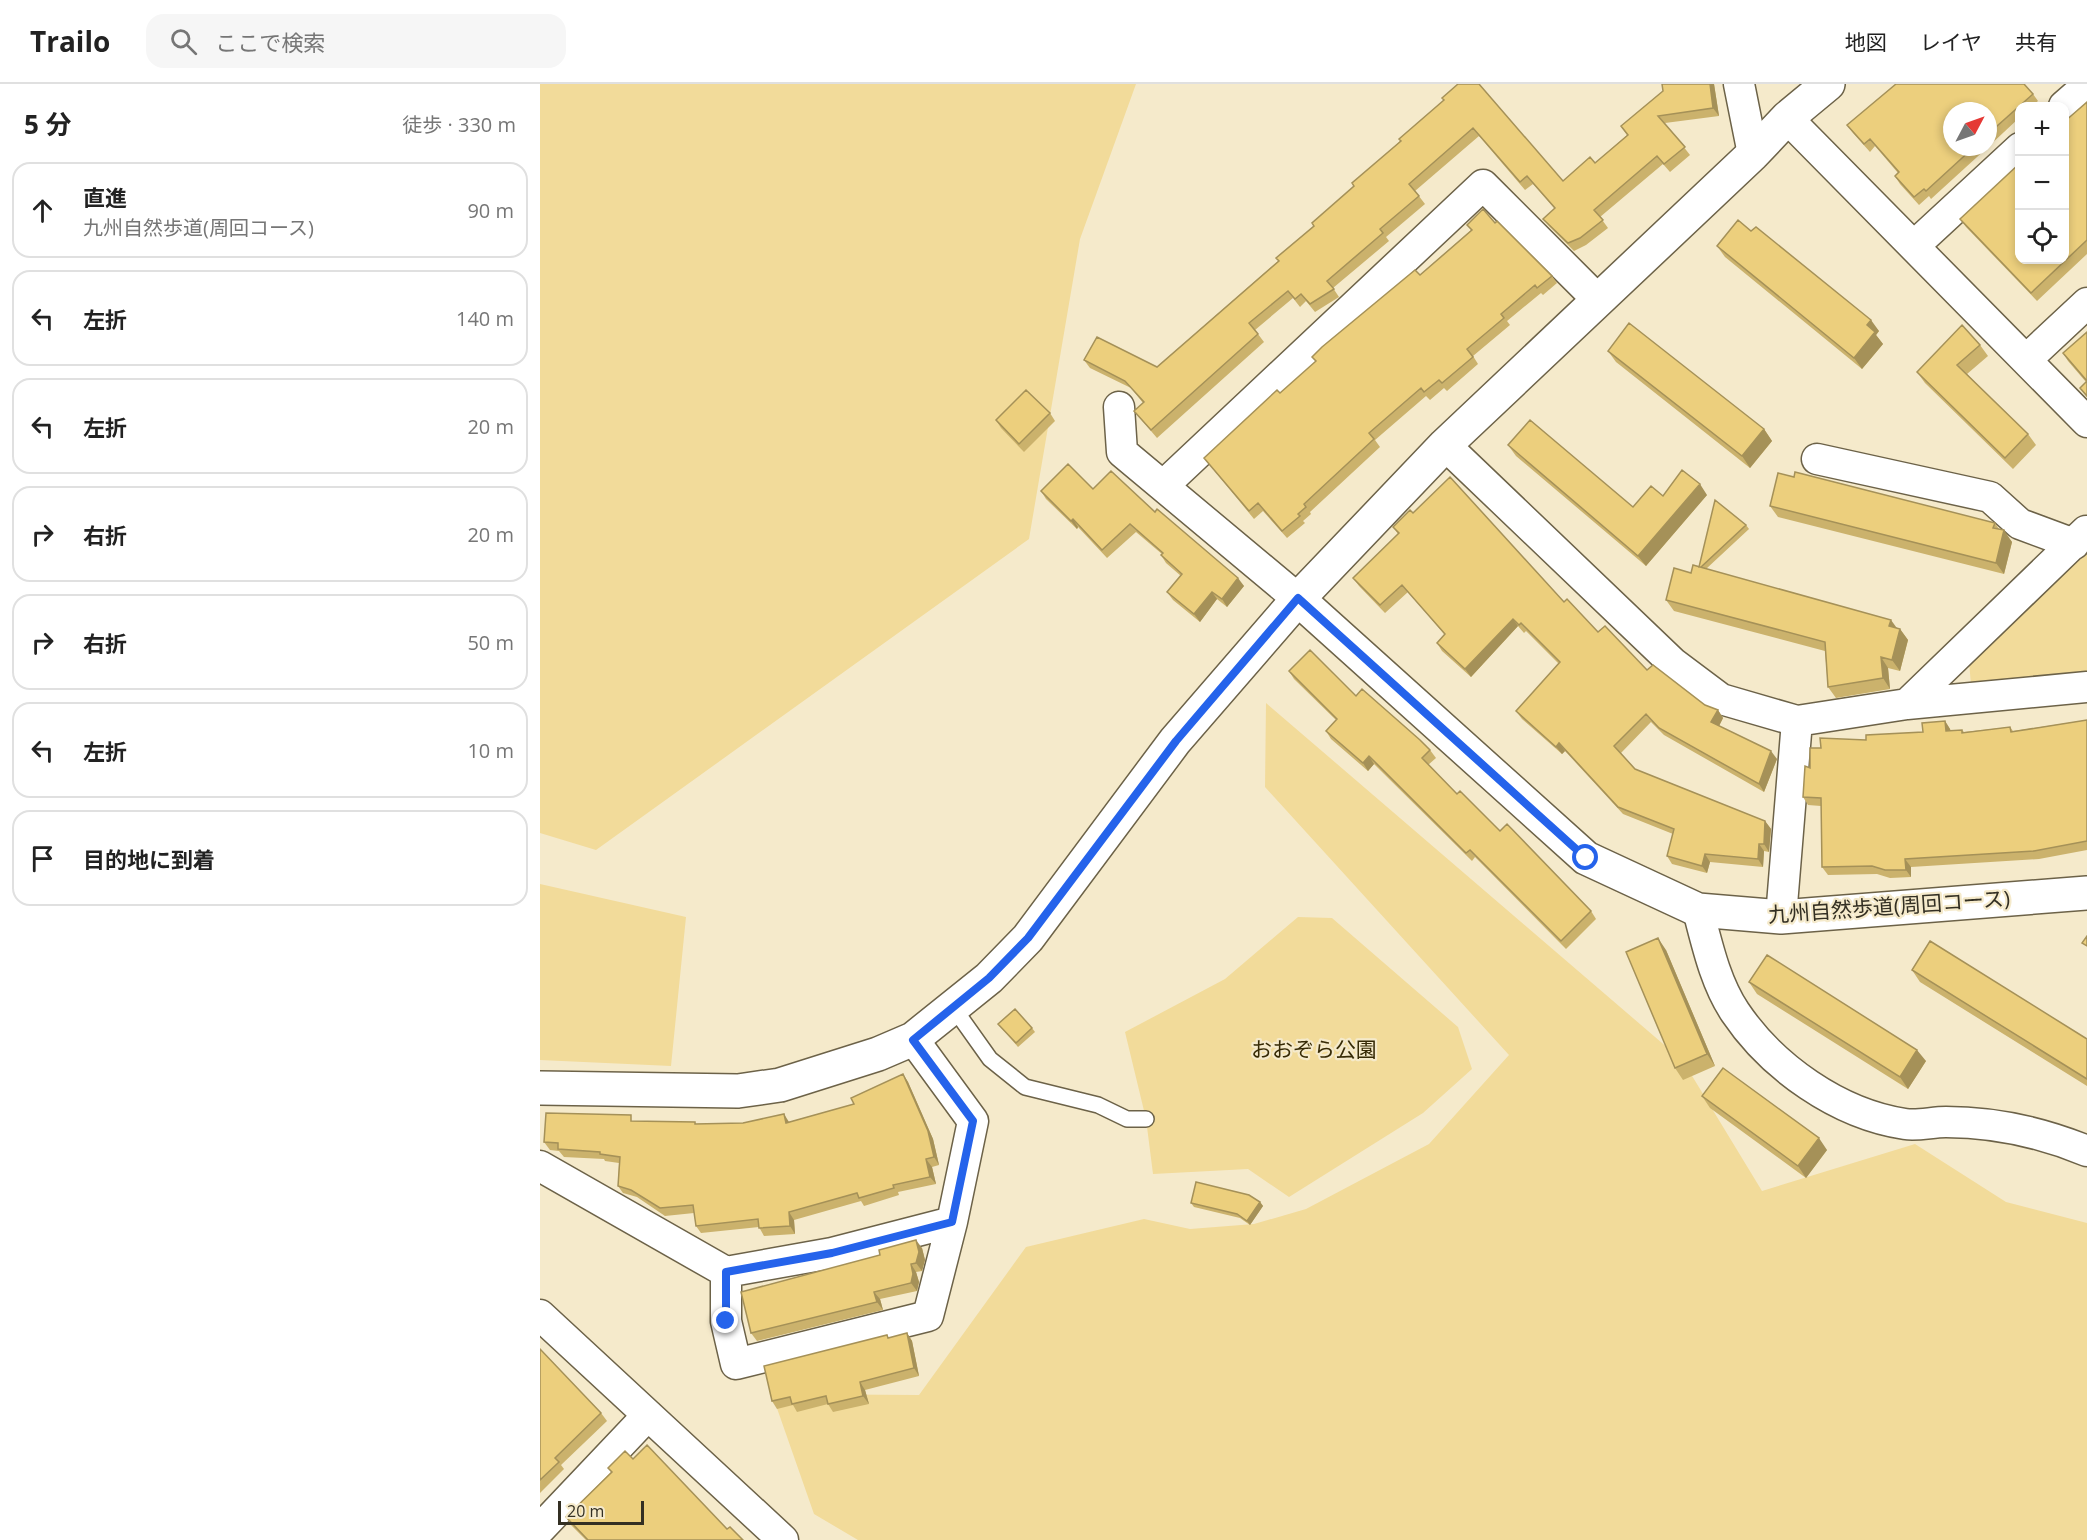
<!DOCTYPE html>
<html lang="ja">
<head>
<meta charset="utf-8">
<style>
	body { margin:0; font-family:"Open Sans","Noto Sans JP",sans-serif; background:#f6f6f6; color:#222 }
	.controls { position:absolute; right:18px; top:18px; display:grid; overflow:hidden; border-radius:12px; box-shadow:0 3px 9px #0003 }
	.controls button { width:54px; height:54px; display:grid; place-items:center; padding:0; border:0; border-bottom:2px solid #e0e0e0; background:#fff; color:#222; font:30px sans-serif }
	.compass { position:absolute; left:1403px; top:18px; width:54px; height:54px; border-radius:50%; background:#fff; box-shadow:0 3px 9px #0003; rotate:49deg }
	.scale { position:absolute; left:18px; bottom:15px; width:86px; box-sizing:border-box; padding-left:6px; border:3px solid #332f23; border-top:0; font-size:16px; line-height:21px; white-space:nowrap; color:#332f23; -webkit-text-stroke:4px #f5eacb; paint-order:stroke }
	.stop { position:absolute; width:18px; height:18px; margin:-14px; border:4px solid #2563eb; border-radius:50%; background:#fff }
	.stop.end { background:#2563eb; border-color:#fff; box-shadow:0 2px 6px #0008 }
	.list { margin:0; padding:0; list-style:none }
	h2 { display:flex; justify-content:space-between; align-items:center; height:78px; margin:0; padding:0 24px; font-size:26px }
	h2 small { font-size:20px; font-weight:400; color:#767676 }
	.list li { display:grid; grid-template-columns:39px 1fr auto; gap:18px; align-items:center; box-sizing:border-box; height:96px; margin:0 12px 12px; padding:0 12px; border:2px solid #e0e0e0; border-radius:18px }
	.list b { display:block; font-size:22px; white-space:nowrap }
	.list p { margin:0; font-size:20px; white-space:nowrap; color:#767676 }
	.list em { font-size:20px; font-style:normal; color:#767676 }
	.icon { flex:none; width:33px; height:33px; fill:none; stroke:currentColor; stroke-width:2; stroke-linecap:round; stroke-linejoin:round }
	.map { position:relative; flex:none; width:1547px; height:1456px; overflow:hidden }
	header { display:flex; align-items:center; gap:36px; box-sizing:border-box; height:84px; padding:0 30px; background:#fff; border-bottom:2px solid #e0e0e0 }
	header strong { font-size:28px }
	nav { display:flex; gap:33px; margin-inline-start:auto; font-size:21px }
	.search { width:420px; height:54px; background:#f6f6f6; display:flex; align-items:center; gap:15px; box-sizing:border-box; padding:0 21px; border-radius:18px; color:#767676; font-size:22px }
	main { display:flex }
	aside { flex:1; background:#fff }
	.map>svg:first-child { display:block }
	.green { fill:#f2db9a }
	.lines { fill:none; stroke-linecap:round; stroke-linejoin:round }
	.service-casing { stroke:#6c6248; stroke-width:18 }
	.minor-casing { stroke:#6c6248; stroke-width:33 }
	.tertiary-casing { stroke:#6c6248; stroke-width:36 }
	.service { stroke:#fff; stroke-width:15 }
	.minor { stroke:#fff; stroke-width:30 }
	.tertiary { stroke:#fff; stroke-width:33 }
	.wall { fill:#cbb26c }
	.shaded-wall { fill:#a59158 }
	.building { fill:#eccf7d; stroke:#a59158; stroke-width:1.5 }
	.route { stroke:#2563eb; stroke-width:8 }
	.labels { text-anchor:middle; stroke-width:4.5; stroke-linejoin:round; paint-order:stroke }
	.street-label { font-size:21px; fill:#332f23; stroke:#f5eacb }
	.park-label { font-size:21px; fill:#362a05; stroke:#f5eacb }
</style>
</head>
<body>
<header>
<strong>Trailo</strong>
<div class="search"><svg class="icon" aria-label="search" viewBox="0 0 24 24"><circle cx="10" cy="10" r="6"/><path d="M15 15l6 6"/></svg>ここで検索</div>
<nav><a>地図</a><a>レイヤ</a><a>共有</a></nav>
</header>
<main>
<aside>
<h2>5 分<small>徒歩 · 330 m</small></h2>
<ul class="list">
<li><svg class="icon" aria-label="ahead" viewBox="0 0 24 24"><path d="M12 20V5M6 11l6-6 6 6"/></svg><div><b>直進</b><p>九州自然歩道(周回コース)</p></div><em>90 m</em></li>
<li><svg class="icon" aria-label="left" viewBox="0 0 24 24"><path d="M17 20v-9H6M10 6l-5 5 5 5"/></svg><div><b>左折</b></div><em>140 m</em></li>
<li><svg class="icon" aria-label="left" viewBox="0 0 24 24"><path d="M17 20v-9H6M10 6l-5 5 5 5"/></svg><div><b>左折</b></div><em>20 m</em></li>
<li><svg class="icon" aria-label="right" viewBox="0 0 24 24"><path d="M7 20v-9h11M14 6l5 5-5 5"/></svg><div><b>右折</b></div><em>20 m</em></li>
<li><svg class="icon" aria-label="right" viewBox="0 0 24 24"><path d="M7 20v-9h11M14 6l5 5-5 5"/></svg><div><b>右折</b></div><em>50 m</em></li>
<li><svg class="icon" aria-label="left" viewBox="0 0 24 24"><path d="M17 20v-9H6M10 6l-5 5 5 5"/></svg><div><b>左折</b></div><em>10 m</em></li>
<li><svg class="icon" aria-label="arrive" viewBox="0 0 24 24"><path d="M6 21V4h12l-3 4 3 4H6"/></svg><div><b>目的地に到着</b></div></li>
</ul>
</aside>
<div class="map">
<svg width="1547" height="1456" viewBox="0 0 1547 1456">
	<rect width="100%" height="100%" fill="#f5eacb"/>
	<path class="green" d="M 0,0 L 596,0 L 540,155 L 489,455 L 56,766 L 0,749 Z
		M 1547,464 L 1547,589 L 1431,601 L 1429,577 Z
		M 726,619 L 1143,977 L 1222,1107 L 1375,1060 L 1466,1118 L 1547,1139 L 1547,1456 L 318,1456 L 274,1430 L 232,1310 L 379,1311 L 486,1163 L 604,1135 L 650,1145 L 714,1140 L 766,1125 L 889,1060 L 969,971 L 725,703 Z
		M 0,800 L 146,833 L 131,982 L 0,976 Z
		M 758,833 L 792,834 L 918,943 L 932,985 L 883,1029 L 749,1113 L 708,1085 L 613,1090 L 606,1035 L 585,948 L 685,895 Z"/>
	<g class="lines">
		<g class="service-casing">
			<path id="service" d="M 413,923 L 450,975 L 485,1003 L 558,1021 L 587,1035 L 606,1035"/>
		</g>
		<g class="minor-casing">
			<path id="minor" d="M 1199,0 L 1213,70
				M 1524,22 L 1547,2
				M 1247,34 L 1547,338
				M 1375,161 L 1480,64
				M 1486,276 L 1547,219
				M 579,323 L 582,368 L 758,515
				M 905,361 L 1133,579 L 1181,615 L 1257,637 L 1367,620 L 1547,603
				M 1277,375 L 1450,413 L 1480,440 L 1534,460
				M 624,401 L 943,101 L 1058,216
				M 1367,620 L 1546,447
				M 1158,826 C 1167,860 1175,898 1195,928 C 1232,983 1298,1030 1365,1040 C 1378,1042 1392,1038 1406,1038 C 1454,1038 1503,1049 1547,1067
				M 1241,833 L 1257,637
				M 0,1082 L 186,1188 L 292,1169 L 412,1138
				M 186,1188 L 186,1237 L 196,1280 L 388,1232 L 412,1138 L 433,1037 L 373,955
				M 0,1231 L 243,1456
				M 0,1445 L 108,1331"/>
		</g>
		<g class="tertiary-casing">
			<path id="tertiary" d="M 758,515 L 1046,774 L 1158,826 L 1241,833 L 1547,809
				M 0,1004 L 198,1007 L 240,1001 L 338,970 L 373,955 L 449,894 L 488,854 L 635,657 L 758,515 L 905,361 L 1213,70 L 1247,34 L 1288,0"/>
		</g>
		<use href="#service" class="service"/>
		<use href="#minor" class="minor"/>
		<use href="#tertiary" class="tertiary"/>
	</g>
	<path class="wall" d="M 1174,0 L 1179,32 L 1125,39 L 1150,71 L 1130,88 L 1123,80 L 1060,133 L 1068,144 L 1046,161 L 1034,167 L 1009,142 L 1003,135 L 1015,125 L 993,100 L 985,106 L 939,52 L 875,107 L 885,120 L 846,153 L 849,157 L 793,204 L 799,213 L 775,228 L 766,217 L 760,223 L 753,214 L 715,246 L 724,258 L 617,354 L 594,327 L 603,319 L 591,304 L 550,284 L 544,276 L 617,283 L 738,177 L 860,57 L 904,16 L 1023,97 L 1055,79 L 1087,51 L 1081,42 Z
		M 1493,10 L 1498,17 L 1492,22 L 1479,22 L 1479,34 L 1448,63 L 1448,27 L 1412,63 L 1448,63 L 1391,115 L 1389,112 L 1379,121 L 1360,100 L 1355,92 L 1358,89 L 1335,62 L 1330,68 L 1313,49 L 1307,41 Z
		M 1547,18 L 1547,170 L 1497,217 L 1426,143 L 1420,135 Z
		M 955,139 L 1012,192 L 1017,199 L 1003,211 L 1001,209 L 967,237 L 970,241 L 933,272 L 938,280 L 907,307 L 904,304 L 890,316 L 886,312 L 835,356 L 840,363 L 770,428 L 771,430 L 763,437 L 765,439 L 747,454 L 723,427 L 714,435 L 664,374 L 776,278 L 772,273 L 880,191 L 931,146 L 927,141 Z
		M 1211,147 L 1339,247 L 1336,251 L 1343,260 L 1322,285 L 1185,173 L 1177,162 Z
		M 1547,248 L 1547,313 L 1540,304 L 1546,298 L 1528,277 L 1523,269 Z
		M 1440,261 L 1448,272 L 1427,290 L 1488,350 L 1496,361 L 1473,385 L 1385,299 L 1377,288 Z
		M 1068,267 L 1224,345 L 1232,357 L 1210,384 L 1076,278 Z
		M 510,329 L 515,337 L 484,368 L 461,344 L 456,336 Z
		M 968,361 L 1093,423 L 1123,412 L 1167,411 L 1106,482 L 976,372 Z
		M 553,405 L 615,428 L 704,502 L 687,523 L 677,515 L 660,538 L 633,516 L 627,508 L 641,492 L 626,479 L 621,471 L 622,470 L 596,448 L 567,474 L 538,443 L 537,445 L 506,415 L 501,407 Z
		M 1230,422 L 1455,439 L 1459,445 L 1472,458 L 1464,490 L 1238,433 Z
		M 873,429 L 1024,518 L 1058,548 L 1107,586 L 1165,621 L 1178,626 L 1183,634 L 1179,642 L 1237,675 L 1224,708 L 1124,651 L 1111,638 L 1081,669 L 1095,685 L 1225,737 L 1231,745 L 1229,768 L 1224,767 L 1223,783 L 1170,778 L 1167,789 L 1132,780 L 1127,772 L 1133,750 L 1083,730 L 1025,667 L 1022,670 L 982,635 L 976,627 L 1019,580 L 986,547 L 984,549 L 978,542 L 931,593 L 902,567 L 897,559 L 905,551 L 868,508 L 845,529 L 819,502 L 813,494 L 858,450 L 853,443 Z
		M 1206,441 L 1209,445 L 1166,485 L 1360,545 L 1368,556 L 1360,587 L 1348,584 L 1350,605 L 1296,614 L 1288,603 L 1285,567 L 1134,527 L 1126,516 L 1151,489 Z
		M 749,587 L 816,612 L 890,666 L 896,674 L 888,681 L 917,710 L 960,747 L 1051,827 L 1056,835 L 1026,865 L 935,773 L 932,777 L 834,680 L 828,687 L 791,655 L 786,647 L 796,636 L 754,595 Z
		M 1547,636 L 1547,766 L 1499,775 L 1371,783 L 1371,793 L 1350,794 L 1337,790 L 1288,791 L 1282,783 L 1281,722 L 1268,721 L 1263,713 L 1270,684 L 1281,664 L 1326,656 L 1383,648 L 1405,637 L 1410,645 L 1411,647 L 1422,646 L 1424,648 L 1470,643 L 1473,647 Z
		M 1126,866 L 1175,982 L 1143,996 L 1135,984 Z
		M 1372,886 L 1547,955 L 1547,1002 L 1380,898 Z
		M 1209,898 L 1386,977 L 1368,1005 L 1217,910 Z
		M 458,940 L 492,944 L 495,948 L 478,963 Z
		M 363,990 L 368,998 L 393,1055 L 399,1081 L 392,1083 L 396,1100 L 358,1108 L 359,1111 L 324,1122 L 321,1117 L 254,1136 L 255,1150 L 224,1152 L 219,1143 L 161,1149 L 156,1142 L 154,1129 L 125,1132 L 97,1113 L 83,1109 L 78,1102 L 79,1079 L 65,1077 L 64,1075 L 24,1073 L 19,1067 L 10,1066 L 4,1058 L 95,1037 L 155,1038 L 156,1040 L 249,1038 L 314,1020 Z
		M 1162,1012 L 1287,1066 L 1266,1094 L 1170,1024 Z
		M 720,1118 L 723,1122 L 710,1141 L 700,1134 L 654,1123 L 651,1119 Z
		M 382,1164 L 385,1176 L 382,1187 L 376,1188 L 379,1198 L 377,1207 L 340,1215 L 343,1226 L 217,1257 L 211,1249 Z
		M 367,1249 L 372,1257 L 379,1292 L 325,1306 L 329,1320 L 293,1328 L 288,1320 L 257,1328 L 253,1321 L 237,1325 L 232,1317 L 349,1254 Z
		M 0,1265 L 61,1329 L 67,1337 L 21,1381 L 24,1385 L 0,1409 Z
		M 93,1375 L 187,1445 L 203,1456 L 46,1456 L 31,1441 L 26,1433 L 71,1388 L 68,1384 Z"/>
	<path class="shaded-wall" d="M 1170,0 L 1174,0 L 1179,32 L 1173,24 Z
		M 1331,236 L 1339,247 L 1336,251 L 1343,260 L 1322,285 L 1314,274 L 1327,241 Z
		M 1224,345 L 1232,357 L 1210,384 L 1202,372 Z
		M 1160,400 L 1167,411 L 1106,482 L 1098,472 Z
		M 533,435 L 538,443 L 537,445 L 531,437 Z
		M 1464,446 L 1472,458 L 1464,490 L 1456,479 Z
		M 698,494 L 704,502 L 687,523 L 682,515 Z
		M 672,508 L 677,515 L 660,538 L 654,530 Z
		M 973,535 L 978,542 L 931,593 L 925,585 Z
		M 1351,536 L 1359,547 L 1349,542 Z
		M 1360,545 L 1368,556 L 1360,587 L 1352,576 Z
		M 1341,573 L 1348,584 L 1350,605 L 1343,594 Z
		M 1178,626 L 1183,634 L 1177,646 L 1171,638 Z
		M 1405,637 L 1410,645 L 1412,655 L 1406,647 Z
		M 1019,659 L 1025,667 L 1022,670 L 1016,663 Z
		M 1231,667 L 1237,675 L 1224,708 L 1219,700 Z
		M 829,672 L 834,680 L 828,687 L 823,679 Z
		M 1225,737 L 1231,745 L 1229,768 L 1224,760 Z
		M 1219,760 L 1224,767 L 1223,783 L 1218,775 Z
		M 1165,770 L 1170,778 L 1167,789 L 1162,782 Z
		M 1365,775 L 1371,783 L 1371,793 L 1366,786 Z
		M 1118,854 L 1126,866 L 1175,982 L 1167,970 Z
		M 1377,966 L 1386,977 L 1368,1005 L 1360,993 Z
		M 363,990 L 368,998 L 393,1055 L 399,1081 L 394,1073 Z
		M 244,1030 L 249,1038 L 246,1039 Z
		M 1279,1054 L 1287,1066 L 1266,1094 L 1258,1082 Z
		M 386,1075 L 392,1083 L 396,1100 L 390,1093 Z
		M 720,1118 L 723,1122 L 710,1141 L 707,1137 Z
		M 249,1128 L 254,1136 L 255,1150 L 250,1142 Z
		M 376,1156 L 382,1164 L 385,1176 L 382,1187 L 376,1179 Z
		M 371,1180 L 376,1188 L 379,1198 L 377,1207 L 371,1199 Z
		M 334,1208 L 340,1215 L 343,1226 L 337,1218 Z
		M 367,1249 L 372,1257 L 379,1292 L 374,1284 Z
		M 320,1298 L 325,1306 L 329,1320 L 323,1312 Z"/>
	<path class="building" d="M 918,0 L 939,0 L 1023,97 L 1050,73 L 1055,79 L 1088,51 L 1081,42 L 1123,7 L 1122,0 L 1170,0 L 1173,24 L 1118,32 L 1145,63 L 1124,80 L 1117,72 L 1054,126 L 1063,136 L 1040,154 L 1028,159 L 1003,135 L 1015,124 L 987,92 L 980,98 L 933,44 L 869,100 L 879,112 L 840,145 L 843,149 L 787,197 L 794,205 L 770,220 L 761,210 L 755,215 L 748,207 L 709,239 L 718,250 L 611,346 L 594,327 L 604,318 L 585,297 L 544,276 L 557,253 L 617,283 L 739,177 L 736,174 L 774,142 L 772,139 L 814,102 L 812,99 L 861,57 L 859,55 L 904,16 L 902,14 Z
		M 1356,0 L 1484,0 L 1493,10 L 1448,50 L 1448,27 L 1412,27 L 1412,63 L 1434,63 L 1386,107 L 1384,105 L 1374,113 L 1355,92 L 1359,88 L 1330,55 L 1324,60 L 1307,41 Z
		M 1547,18 L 1547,156 L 1491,209 L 1420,135 L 1479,80 L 1479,176 L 1524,176 L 1524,38 Z
		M 943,125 L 955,139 L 957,137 L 1012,192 L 997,204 L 995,201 L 961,230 L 964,234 L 927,265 L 933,273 L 902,299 L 899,296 L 884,308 L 881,304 L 829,349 L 834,355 L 764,420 L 766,423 L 758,430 L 760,432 L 742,447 L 718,419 L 709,427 L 664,374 L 737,306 L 740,309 L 776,277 L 772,273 L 782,263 L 875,186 L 880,191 L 932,146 L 927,141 Z
		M 1198,136 L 1211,147 L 1216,143 L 1331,236 L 1327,241 L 1335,248 L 1314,274 L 1177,162 Z
		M 1089,239 L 1224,345 L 1202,372 L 1068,267 Z
		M 1422,241 L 1440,261 L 1417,281 L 1488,350 L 1465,374 L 1377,288 Z
		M 1547,248 L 1547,312 L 1540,304 L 1547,297 L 1523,269 Z
		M 486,306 L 510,329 L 479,360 L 456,336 Z
		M 990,336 L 1093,423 L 1111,402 L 1123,412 L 1142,386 L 1160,400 L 1098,472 L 968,361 Z
		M 528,380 L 553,405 L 571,387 L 615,428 L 617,425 L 698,494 L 682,515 L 672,508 L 654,530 L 627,508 L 642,490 L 621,471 L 623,469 L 590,440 L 562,466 L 533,435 L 531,437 L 501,407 Z
		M 1255,388 L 1455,439 L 1453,444 L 1464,446 L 1456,479 L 1230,422 L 1238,389 L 1254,393 Z
		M 910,393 L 1024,518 L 1027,515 L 1058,548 L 1065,542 L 1107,586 L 1113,581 L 1165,621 L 1178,626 L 1171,638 L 1231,667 L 1219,700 L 1119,644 L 1106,630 L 1074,662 L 1095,685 L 1225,737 L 1224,760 L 1219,760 L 1218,775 L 1165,770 L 1162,782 L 1127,772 L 1134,745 L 1078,723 L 1019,659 L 1016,663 L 976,627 L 1020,578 L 981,539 L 979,541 L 973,535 L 925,585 L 897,559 L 905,550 L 862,501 L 840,521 L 813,494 L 859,449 L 853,443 L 870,426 L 873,429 Z
		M 1175,416 L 1206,441 L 1161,483 L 1159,483 Z
		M 1153,481 L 1351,536 L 1349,542 L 1360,545 L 1352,576 L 1341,573 L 1343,594 L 1288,603 L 1285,558 L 1126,516 L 1134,484 L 1151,489 Z
		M 770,566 L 816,612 L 822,605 L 880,656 L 890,666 L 882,674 L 917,710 L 920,707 L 960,747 L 967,740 L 1051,827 L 1021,857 L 930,766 L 926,769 L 829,672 L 823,679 L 786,647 L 797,635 L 749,587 Z
		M 1547,636 L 1547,757 L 1494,767 L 1365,775 L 1366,786 L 1345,786 L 1332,782 L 1282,783 L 1281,714 L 1263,713 L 1265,682 L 1270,684 L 1270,664 L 1281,664 L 1280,654 L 1326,656 L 1326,651 L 1383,648 L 1382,639 L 1405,637 L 1406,647 L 1422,646 L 1422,649 L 1470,643 L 1471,648 Z
		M 1547,852 L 1547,862 L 1542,859 Z
		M 1118,854 L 1167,970 L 1135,984 L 1086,868 Z
		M 1390,857 L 1547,955 L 1547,995 L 1372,886 Z
		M 1227,871 L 1377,966 L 1360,993 L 1209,898 Z
		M 475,925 L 492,944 L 476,959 L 458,940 Z
		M 1183,984 L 1279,1054 L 1258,1082 L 1162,1012 Z
		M 363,990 L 388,1047 L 394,1073 L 386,1075 L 390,1093 L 353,1101 L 354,1104 L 319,1114 L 317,1109 L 249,1128 L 250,1142 L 219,1144 L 218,1135 L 156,1142 L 153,1121 L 120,1124 L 91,1106 L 78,1102 L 80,1073 L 60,1070 L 60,1068 L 18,1065 L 18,1059 L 4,1058 L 6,1029 L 91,1031 L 91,1037 L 155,1038 L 155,1040 L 203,1039 L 244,1030 L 246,1039 L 314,1020 L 311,1014 Z
		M 656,1098 L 709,1111 L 720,1118 L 707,1137 L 697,1130 L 651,1119 Z
		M 376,1156 L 379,1168 L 376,1179 L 371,1180 L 373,1190 L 371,1199 L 334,1208 L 337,1218 L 211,1249 L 201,1208 L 340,1171 L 339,1166 Z
		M 367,1249 L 374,1284 L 320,1298 L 323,1312 L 288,1320 L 286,1312 L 252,1320 L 250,1313 L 232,1317 L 224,1282 L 347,1251 L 348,1254 Z
		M 0,1265 L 61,1329 L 15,1374 L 19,1378 L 0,1396 Z
		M 107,1361 L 187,1445 L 190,1443 L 203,1456 L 48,1456 L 26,1433 L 72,1388 L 68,1384 L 85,1367 L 93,1375 Z"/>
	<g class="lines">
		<path class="route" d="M 186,1237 L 186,1188 L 292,1169 L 412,1138 L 433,1037 L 373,956 L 449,894 L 488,854 L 636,657 L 758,514 L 1046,774"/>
	</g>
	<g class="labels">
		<g class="street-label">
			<text transform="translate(1349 823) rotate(-4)" y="7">九州自然歩道(周回コース)</text>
		</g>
		<g class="park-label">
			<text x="774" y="973">おおぞら公園</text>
		</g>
	</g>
</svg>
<div class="controls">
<button>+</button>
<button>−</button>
<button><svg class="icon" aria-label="locate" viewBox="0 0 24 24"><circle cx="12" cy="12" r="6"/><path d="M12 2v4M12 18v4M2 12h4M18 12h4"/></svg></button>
</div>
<svg class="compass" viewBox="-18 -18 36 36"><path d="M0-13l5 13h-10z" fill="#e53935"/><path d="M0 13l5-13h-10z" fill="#767676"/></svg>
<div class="scale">20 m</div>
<div class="stop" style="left:1046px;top:774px"></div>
<div class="stop end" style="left:186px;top:1237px"></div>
</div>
</main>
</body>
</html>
